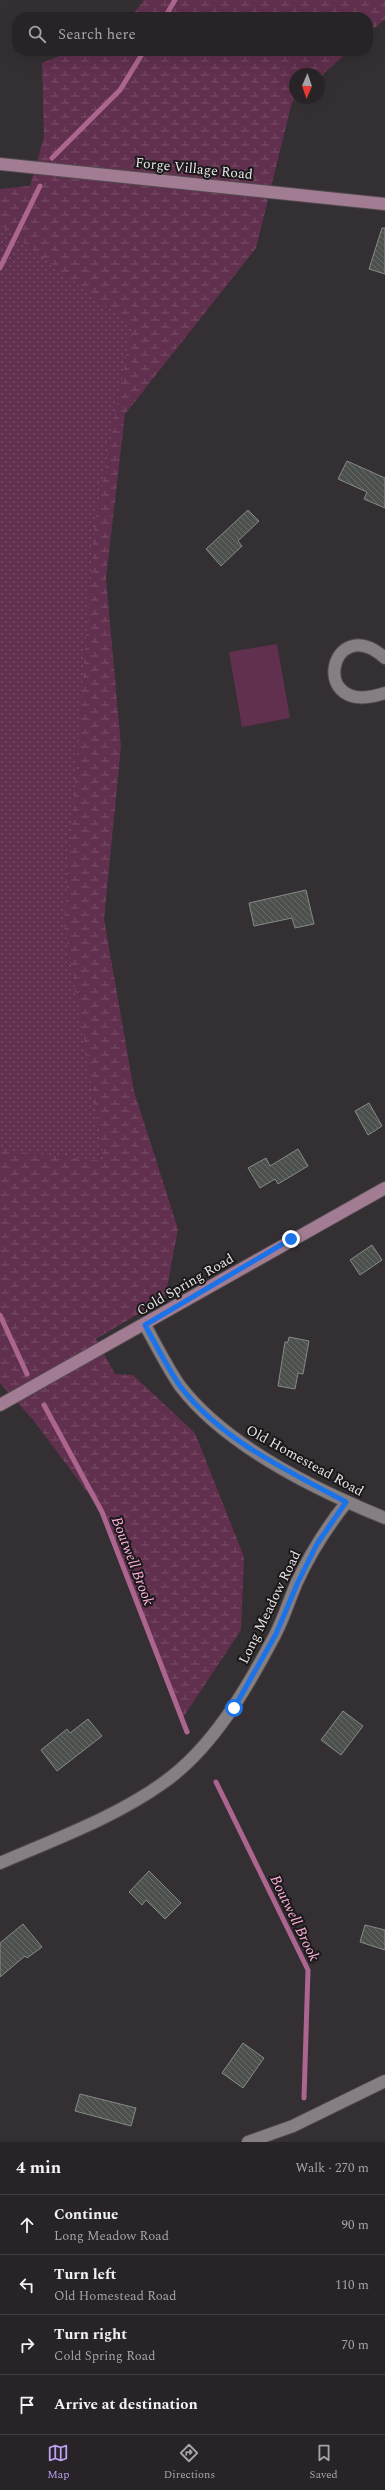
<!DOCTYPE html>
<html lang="en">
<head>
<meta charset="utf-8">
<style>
	body { margin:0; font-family:Spectral,serif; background:#332f32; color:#f1f3f6 }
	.compass { position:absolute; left:289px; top:68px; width:36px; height:36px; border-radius:50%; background:#272326; box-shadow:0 4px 16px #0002; rotate:182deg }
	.stop { position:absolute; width:12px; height:12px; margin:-9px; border:3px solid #1a73e8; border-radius:50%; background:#fff }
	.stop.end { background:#1a73e8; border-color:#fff; box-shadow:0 1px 4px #0008 }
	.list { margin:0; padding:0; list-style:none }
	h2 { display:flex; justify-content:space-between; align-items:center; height:52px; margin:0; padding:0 16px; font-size:17px }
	h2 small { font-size:13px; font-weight:400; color:#a4a4a7 }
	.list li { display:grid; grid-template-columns:26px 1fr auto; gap:12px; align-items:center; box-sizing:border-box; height:60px; padding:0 16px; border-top:1px solid #434043 }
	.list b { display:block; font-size:15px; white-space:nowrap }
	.list p { margin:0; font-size:13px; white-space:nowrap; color:#a4a4a7 }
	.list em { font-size:13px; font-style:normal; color:#a4a4a7 }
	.icon { flex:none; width:22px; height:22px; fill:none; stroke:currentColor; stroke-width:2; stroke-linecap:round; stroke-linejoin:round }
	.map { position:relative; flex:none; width:385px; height:2142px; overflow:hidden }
	.search { position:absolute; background:#272326; box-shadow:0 4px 16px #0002; left:12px; right:12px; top:12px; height:44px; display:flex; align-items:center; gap:10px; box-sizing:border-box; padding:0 14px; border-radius:16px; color:#a4a4a7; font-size:15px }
	.sheet { height:292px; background:#272326 }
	nav { display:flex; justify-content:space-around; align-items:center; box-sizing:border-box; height:56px; border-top:1px solid #434043; background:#272326; font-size:11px; color:#a4a4a7 }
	nav a { display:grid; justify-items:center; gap:2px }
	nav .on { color:#bca0f2 }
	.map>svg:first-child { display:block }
	.wetland { fill:url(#wetland-marsh) }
	.park { fill:url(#park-dots) }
	.pitch { fill:#61304e }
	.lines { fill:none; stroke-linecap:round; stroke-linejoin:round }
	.stream { stroke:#ab658f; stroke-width:5 }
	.building { fill:url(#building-back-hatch); stroke:#858b86 }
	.street-casing { stroke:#514c4e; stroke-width:14 }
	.secondary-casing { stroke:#514c4e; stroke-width:14 }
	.street { stroke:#857e82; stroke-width:12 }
	.secondary { stroke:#a27c93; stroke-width:12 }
	.route { stroke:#1a73e8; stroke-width:5 }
	.labels { text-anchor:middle; stroke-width:4; stroke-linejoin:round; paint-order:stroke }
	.street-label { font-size:14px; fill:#e7e4e6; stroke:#1a1819 }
	.water-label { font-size:15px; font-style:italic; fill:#feafdd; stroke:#1a1819 }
</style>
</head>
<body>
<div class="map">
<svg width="385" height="2142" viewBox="0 0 385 2142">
	<defs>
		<pattern id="wetland-marsh" width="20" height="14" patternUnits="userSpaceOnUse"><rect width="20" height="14" fill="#61304e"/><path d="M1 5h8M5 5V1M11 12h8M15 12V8" fill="none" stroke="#784e68"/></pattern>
		<pattern id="park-dots" width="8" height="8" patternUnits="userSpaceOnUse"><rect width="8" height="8" fill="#61304e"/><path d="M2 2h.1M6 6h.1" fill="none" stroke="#784e68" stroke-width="1.8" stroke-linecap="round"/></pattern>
		<pattern id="building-back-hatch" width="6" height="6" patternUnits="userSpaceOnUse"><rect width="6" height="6" fill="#4c514d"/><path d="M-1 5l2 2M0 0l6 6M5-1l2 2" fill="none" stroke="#666a67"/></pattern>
	</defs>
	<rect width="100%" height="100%" fill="#342f32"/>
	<path class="wetland" d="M 144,0 L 385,0 L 385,19 L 368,34 L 368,17 L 131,17 Z
		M 71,51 L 349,51 L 319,78 L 319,74 L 295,74 L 296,98 L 292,102 L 256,248 L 125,414 L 106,578 L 121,746 L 104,919 L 134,1091 L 178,1229 L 165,1298 L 96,1339 L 115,1374 L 133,1375 L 195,1433 L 244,1557 L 241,1630 L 182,1719 L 102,1512 L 34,1421 L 0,1383 L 0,189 L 30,186 L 44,137 L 42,63 Z"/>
	<path class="park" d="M 0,225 L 132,326 L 95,522 L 64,924 L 104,1161 L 0,1150 Z"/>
	<path class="pitch" d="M 277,644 L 290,718 L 242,727 L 229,652 Z"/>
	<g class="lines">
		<path class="stream" d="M 165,17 L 175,0
			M 52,158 L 120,90 L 144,51
			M 0,268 L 40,186
			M 0,1315 L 27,1374
			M 44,1405 L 102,1512 L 187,1732
			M 216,1782 L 308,1970 L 304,2098"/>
	</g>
	<path class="building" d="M 382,228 L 385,228 L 385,274 L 369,269 Z
		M 347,461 L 385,478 L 385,508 L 364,499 L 367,492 L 338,479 Z
		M 248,510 L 259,521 L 238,541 L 242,546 L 221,566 L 206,549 Z
		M 306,890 L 314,924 L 295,928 L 292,918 L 254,926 L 249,903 Z
		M 369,1103 L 382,1126 L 368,1135 L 355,1111 Z
		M 298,1149 L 308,1166 L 278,1184 L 275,1179 L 260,1188 L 248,1168 L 266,1158 L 270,1166 Z
		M 372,1245 L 382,1260 L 360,1275 L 350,1260 Z
		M 289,1337 L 309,1341 L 303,1374 L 298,1373 L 295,1389 L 278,1386 L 285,1342 L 288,1342 Z
		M 343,1711 L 363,1726 L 341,1755 L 321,1740 Z
		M 88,1719 L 102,1736 L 57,1771 L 41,1750 L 67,1729 L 70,1733 Z
		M 149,1871 L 181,1903 L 165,1919 L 146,1900 L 142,1905 L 129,1892 Z
		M 23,1924 L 42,1947 L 27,1958 L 25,1956 L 0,1977 L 0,1943 Z
		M 365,1925 L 385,1930 L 385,1950 L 360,1942 Z
		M 243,2043 L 264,2058 L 243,2088 L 222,2073 Z
		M 80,2094 L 136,2108 L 131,2126 L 75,2111 Z"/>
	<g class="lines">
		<g class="street-casing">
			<path id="street" d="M 385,658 C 330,609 306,720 385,693
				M 145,1325 C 156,1345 167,1367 180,1386 C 226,1446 316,1490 385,1518
				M 0,1863 C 53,1840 116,1817 163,1783 C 213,1748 247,1688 275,1635 C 284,1618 289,1600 297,1582 C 310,1554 327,1527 346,1503
				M 248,2142 L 293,2126 L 385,2081"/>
		</g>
		<g class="secondary-casing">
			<path id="secondary" d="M 0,164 L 385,204
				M 0,1405 L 385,1188"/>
		</g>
		<use href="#street" class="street"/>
		<use href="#secondary" class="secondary"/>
	</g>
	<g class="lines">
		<path class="route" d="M 234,1708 L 276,1634 L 298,1582 L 317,1544 L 346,1502 C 287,1470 222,1441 180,1386 C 167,1367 156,1345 145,1325 L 291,1239"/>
	</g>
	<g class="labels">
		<g class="street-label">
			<text transform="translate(194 168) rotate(6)" y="5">Forge Village Road</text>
			<text transform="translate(185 1284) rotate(-30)" y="5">Cold Spring Road</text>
			<text transform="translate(305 1460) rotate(29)" y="5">Old Homestead Road</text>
			<text transform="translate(269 1607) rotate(-64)" y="5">Long Meadow Road</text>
		</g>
		<g class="water-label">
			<text transform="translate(133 1561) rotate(69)" y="5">Boutwell Brook</text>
			<text transform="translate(295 1918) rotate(64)" y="5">Boutwell Brook</text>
		</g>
	</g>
</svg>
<svg class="compass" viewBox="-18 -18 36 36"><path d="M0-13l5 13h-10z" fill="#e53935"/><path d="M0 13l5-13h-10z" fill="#a4a4a7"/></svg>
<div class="stop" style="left:234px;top:1708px"></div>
<div class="stop end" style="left:291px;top:1239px"></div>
<div class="search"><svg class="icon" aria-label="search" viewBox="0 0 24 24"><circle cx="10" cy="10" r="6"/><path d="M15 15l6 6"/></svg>Search here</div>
</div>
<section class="sheet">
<h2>4 min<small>Walk · 270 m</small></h2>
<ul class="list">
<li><svg class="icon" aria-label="ahead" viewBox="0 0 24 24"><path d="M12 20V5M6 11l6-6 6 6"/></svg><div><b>Continue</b><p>Long Meadow Road</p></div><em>90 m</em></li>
<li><svg class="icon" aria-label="left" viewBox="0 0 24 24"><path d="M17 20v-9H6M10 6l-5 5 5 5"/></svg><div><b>Turn left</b><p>Old Homestead Road</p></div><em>110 m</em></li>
<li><svg class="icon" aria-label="right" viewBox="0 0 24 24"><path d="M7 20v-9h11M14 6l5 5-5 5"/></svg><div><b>Turn right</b><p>Cold Spring Road</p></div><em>70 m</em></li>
<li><svg class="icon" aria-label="arrive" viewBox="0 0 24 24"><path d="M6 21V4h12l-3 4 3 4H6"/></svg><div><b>Arrive at destination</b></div></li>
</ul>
</section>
<nav>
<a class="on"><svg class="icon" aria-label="map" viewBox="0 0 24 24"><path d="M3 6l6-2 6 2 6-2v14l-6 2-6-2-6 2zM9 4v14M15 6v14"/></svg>Map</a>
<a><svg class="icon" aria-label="directions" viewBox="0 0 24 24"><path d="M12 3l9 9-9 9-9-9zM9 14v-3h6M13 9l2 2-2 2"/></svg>Directions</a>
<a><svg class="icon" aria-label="saved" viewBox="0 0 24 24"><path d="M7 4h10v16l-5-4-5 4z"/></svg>Saved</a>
</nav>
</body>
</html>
